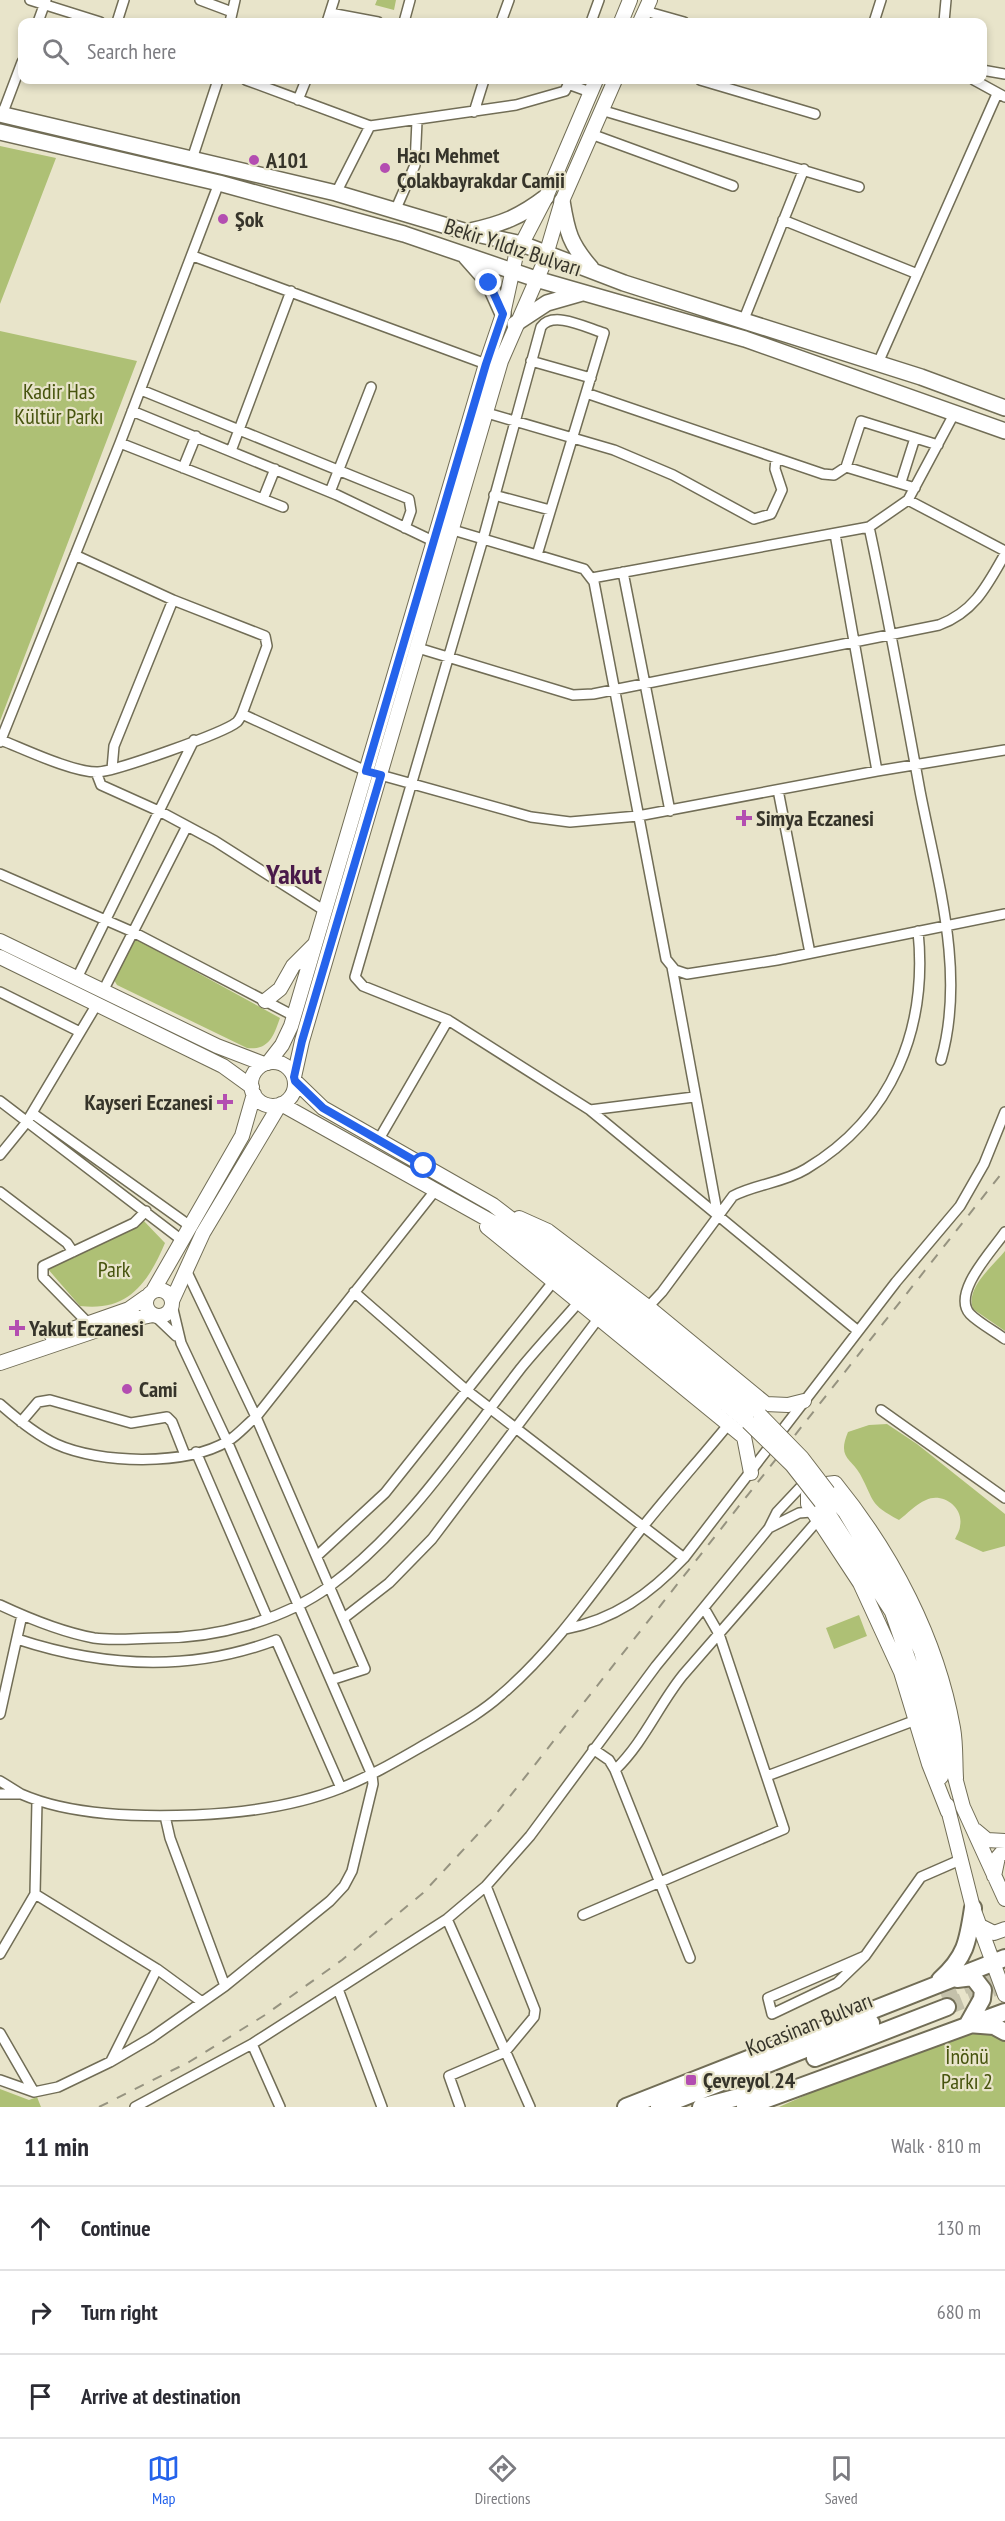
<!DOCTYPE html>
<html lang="en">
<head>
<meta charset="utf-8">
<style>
	body { margin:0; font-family:"PT Sans Narrow",sans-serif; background:#f7f7f7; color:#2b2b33 }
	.stop { position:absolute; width:18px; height:18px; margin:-14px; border:4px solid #2563eb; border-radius:50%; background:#fff }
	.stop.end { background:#2563eb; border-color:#fff; box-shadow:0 2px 6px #0008 }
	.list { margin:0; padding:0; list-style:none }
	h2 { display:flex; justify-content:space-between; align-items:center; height:78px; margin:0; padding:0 24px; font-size:26px }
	h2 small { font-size:20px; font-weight:400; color:#7c7c81 }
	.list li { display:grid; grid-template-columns:39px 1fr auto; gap:18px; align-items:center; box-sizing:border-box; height:84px; padding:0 24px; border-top:2px solid #e1e1e2 }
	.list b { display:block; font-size:22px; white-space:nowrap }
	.list em { font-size:20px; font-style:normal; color:#7c7c81 }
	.icon { flex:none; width:33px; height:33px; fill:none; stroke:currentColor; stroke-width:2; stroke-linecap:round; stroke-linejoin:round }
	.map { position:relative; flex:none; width:1005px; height:2107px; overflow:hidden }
	.search { position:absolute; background:#fff; box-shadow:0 3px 9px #0003; left:18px; right:18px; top:18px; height:66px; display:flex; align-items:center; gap:15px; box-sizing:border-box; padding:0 21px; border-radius:12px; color:#7c7c81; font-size:22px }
	.sheet { height:330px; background:#fff }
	nav { display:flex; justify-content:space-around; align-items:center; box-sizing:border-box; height:84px; border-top:2px solid #e1e1e2; background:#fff; font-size:16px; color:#7c7c81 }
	nav a { display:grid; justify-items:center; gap:3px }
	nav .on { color:#2563eb }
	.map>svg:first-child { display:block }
	.green { fill:#aec075 }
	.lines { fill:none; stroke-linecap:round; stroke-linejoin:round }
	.highway-tunnel { stroke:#c4c1aa; stroke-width:16; stroke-dasharray:16 8; stroke-linecap:butt }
	.street-casing { stroke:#716d56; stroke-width:12 }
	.secondary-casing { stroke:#716d56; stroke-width:16 }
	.primary-casing { stroke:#716d56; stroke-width:18 }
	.highway-casing { stroke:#716d56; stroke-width:20 }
	.street { stroke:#fff; stroke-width:9 }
	.secondary { stroke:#fff; stroke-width:14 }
	.primary { stroke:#fff; stroke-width:15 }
	.highway { stroke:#fff; stroke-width:16 }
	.rail { stroke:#969380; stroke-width:2; stroke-dasharray:10 10; stroke-linecap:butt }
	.secondary-bridge-casing { stroke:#716d56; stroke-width:16; stroke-linecap:butt }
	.secondary-bridge { stroke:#fff; stroke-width:14 }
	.route { stroke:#2563eb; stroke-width:8 }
	.poi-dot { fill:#b34db1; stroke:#e8e4ca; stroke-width:2 }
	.labels { text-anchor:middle; stroke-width:4.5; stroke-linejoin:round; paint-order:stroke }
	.poi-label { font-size:22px; font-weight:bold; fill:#36342a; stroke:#e8e4ca; text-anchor:start }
	.street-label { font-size:22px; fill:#36342a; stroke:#e8e4ca }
	.park-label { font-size:22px; fill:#47540e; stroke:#e8e4ca }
	.district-label { font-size:28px; font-weight:bold; fill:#491949; stroke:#e8e4ca }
</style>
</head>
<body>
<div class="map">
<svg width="1005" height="2107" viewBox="0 0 1005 2107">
	<rect width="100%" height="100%" fill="#e8e4ca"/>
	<path class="green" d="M 377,0 L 396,0 L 394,10 L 375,5 Z
		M 0,146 L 56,158 L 0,304 Z
		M 0,331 L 137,361 L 0,721 Z
		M 134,938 L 280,1018 C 274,1035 269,1051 247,1048 L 117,985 L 114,980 Z
		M 142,1219 L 165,1243 C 148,1283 128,1312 80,1306 L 47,1268 Z
		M 1005,1251 L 1005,1331 L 973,1309 C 965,1288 993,1266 1005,1251 Z
		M 887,1424 L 917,1444 L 1005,1514 L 1005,1546 L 983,1552 L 955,1539 C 957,1535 960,1530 960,1526 C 964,1507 942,1492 926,1500 C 916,1504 907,1514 899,1520 C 869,1504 875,1502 860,1474 C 851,1458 837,1458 848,1432 L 869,1425 Z
		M 859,1615 L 867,1636 L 834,1649 L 826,1628 Z
		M 973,2028 L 1005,2039 L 1005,2107 L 779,2107 L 935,2038 Z
		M 0,2089 L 29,2100 L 37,2097 L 41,2107 L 0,2107 Z"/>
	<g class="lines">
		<path class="highway-tunnel" d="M 941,1995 L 1005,1970
			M 947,2007 L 1005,1984"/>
		<g class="street-casing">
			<path id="street" d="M 30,0 L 100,22
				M 200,0 L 232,12
				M 645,11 L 684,22
				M 330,13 L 378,22
				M 38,22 L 46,0
				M 117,22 L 124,0
				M 230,22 L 235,0
				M 327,22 L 334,0
				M 404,22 L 410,0
				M 501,22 L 509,0
				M 591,22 L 599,0
				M 874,22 L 881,0
				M 944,22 L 946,0
				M 982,70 L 1005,74
				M 246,80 L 370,126 L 516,105 L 565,91 L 570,80
				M 700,80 L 815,114
				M 974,80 L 1005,97
				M 568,84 L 590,92
				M 298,100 L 306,80
				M 601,110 L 859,187
				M 474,112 L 484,80
				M 2,115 L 22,62
				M 591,134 L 733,186
				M 192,159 L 218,80
				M 336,193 L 370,126
				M 395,211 L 415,165 L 417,121
				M 783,220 L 915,273
				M 193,256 L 486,364
				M 744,319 L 804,169
				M 531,361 L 591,378
				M 878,363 L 997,94
				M 141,390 L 409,499 L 411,511 L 405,528
				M 586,393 L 604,333 C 587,328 553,310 541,327 L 483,539 L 355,977 L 363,986 L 448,1020 L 590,1110 L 694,1097
				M 132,411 L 337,495 L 433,541
				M 487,413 L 614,450 L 673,475 L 754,519 L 771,514 L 782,490 L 775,469 L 776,459
				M 120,443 L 283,507
				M 231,451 L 291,291
				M 846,467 L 861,421 L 938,445
				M 183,468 L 196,436
				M 901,482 L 915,438
				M 330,492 L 371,387
				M 494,495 L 550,510
				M 263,499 L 275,469
				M 908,500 L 1005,551
				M 869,527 C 888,615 904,703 920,791 C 937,879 966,973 941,1060
				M 453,530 L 584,569 L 594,582 L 666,959 L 675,970 L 687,974 L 777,960 L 1005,914
				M 835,534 L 877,771
				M 75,555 L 173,600 L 265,636 L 267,646 L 242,714
				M 537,555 L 586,393 L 823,474 L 834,475 L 846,467 L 915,488
				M 623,572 L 670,811
				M 592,578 L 869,527 L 908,500 L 954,414
				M 418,648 L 573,695 L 593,694 L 939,625 C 974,612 987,586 1005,554
				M 1,740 C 24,749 74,773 98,772 C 116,771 224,733 237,722 C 239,720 241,716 242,714 L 366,771 L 531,817 L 570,822 L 638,816 L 877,771 L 1005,750
				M 0,742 L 120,443 L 219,183
				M 112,769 L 114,746 L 173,600
				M 96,772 L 101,785 L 161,812 L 215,841 L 325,911
				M 778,790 L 810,953
				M 0,874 L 133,932 L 294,1016
				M 672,967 L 718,1217
				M 77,978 L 194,740
				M 103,991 L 187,826
				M 0,992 L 80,1032
				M 0,1101 L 183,1241
				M 590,1110 L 858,1331
				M 32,1113 L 190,1226
				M 379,1139 L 448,1020
				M 0,1155 L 26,1123 L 97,1004
				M 0,1192 L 67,1243 L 73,1252
				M 1005,1232 C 993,1250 951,1293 970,1314 C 979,1323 994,1331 1005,1339
				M 186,1270 L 256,1417 L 365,1669 L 331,1680
				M 354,1292 L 465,1389 L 684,1558
				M 648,1307 L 662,1292 L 733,1196 C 756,1184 783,1183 806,1169 C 893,1117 928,1028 918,931
				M 155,1316 L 176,1336
				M 88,1323 L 43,1277 L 43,1266 L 134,1223 L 146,1211
				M 0,1404 C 17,1419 35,1434 56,1444 C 100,1464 186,1466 228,1441 C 238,1435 247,1424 256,1417 L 434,1192
				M 881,1410 L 1005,1498
				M 21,1422 L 38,1402 L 50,1400 L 131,1423 L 167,1417 L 172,1422 L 185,1455
				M 196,1452 L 267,1617
				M 769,1528 L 799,1513 L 811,1512
				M 318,1555 L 385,1493 L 553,1282
				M 0,1605 C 30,1619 61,1632 94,1638 C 114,1641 137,1638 158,1638 C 216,1638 282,1621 330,1586 C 408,1528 462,1444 521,1368 C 539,1346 559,1325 578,1303
				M 344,1618 L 389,1583 L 432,1539 L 598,1319
				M 565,1629 C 614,1620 650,1594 684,1558 L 896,1282 L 960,1206 L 984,1164 L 1005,1112
				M 17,1639 C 102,1667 191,1672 276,1640 L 341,1788
				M 0,1714 L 22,1615
				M 593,1749 L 609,1760 L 615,1770 L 690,1958
				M 615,1770 C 644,1742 658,1706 683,1675 L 818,1520
				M 767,1776 L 916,1720
				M 0,1781 L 21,1794 L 0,1794
				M 21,1794 C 71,1816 140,1817 195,1815 C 243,1813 296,1806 341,1788 C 374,1775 403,1757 433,1740 C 457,1726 481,1713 501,1695 C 556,1648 597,1586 641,1529 C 669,1494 699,1460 728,1425
				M 165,1816 L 170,1838 L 225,1986
				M 35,1894 L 157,1969 L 202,2002
				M 583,1915 L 784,1829 L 719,1634 L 704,1608
				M 447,1919 L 530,2107
				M 0,1954 L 35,1894 L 37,1801
				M 865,1956 L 837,1983 L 772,2014 L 768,1998 L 865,1956 L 921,1877 L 960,1860
				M 338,1989 L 382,2107
				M 0,2033 L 34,2092
				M 252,2044 L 280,2107
				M 111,2061 L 157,1969
				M 0,2080 L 34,2092 L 58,2087 L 110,2062 L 151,2038 L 225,1986 L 330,1901 L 344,1886 L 352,1871 L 373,1784 L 372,1775 L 227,1441 L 181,1343 L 172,1305
				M 135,2107 L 252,2044 L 447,1919 L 486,1886 L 530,1836 L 656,1666 L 769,1528 L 777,1512 L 809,1478
				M 460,2107 L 449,2076 L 505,2052 L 534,2017 L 535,2010 L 486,1886"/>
		</g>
		<g class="secondary-casing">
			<path id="secondary" d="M 621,22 L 630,0
				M 640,22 L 650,0
				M 0,941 L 217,1046 L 264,1064
				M 0,957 L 223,1066 L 252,1087
				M 265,1001 L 280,989 L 293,966 L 314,945
				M251 1084a22 22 0 1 1 44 0a22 22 0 1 1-44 0Z
				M 268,1063 L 282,1045 L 291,1026 L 486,364 L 503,314 L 516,255 L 546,197 L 596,80
				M 294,1077 L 302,1041 L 501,361 L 543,265 L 562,201 L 615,80
				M 295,1081 L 323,1108 L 493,1205 L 627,1308 L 760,1415
				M 281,1104 L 510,1232 L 623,1320 L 748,1422
				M 519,1218 L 548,1231 L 648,1307 L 766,1404 L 788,1405 L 804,1401
				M 487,1227 L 744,1437 L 751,1473
				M146 1303a13 13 0 1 1 26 0a13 13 0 1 1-26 0Z
				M 153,1291 L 242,1136 L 254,1094
				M 172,1301 L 203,1233 L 279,1106
				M 52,1336 L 129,1309 L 146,1297
				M 0,1363 L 124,1321 L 153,1315
				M 828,1492 L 845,1512 L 897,1598 L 921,1651 L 963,1807 L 1005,1899
				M 821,1502 L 892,1612 L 916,1681 L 941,1777
				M 947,1805 L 973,1908 L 1005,1995
				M 948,1812 L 929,1764 L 901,1672 L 860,1583 L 808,1504 L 808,1494 L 818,1485 L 835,1483 C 892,1553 937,1638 953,1728 C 956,1744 955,1762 956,1778
				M 975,1830 L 987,1840 L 1005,1841
				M 994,1876 L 998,1857 L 1005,1849
				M 980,1926 L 994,1933 L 1005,1929"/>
		</g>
		<g class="primary-casing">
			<path id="primary" d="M 0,114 L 336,193 L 467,232 L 522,244 L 624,283 L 921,377 L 1005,408
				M 0,132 L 219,183 L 404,234 L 536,279 L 745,339 L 1005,431
				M 562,201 C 567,232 570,244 591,268
				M 470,231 C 502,224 520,217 546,197
				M 466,257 L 489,283 L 503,314
				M 515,324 L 547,303 L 582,293"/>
		</g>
		<g class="highway-casing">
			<path id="highway" d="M 957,1979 L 973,1977 L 983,1990 L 982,1999 L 968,2024 L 994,2026 L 1005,2032
				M 940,1980 C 966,1957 968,1941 973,1908
				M 815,2058 L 947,2007
				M 626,2107 L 1005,1958
				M 659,2107 L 871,2023
				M 701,2107 L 761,2091
				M 745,2107 L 1005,2012"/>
		</g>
		<use href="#street" class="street"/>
		<use href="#secondary" class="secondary"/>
		<use href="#primary" class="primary"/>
		<use href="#highway" class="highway"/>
		<path class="rail" d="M 99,2107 L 189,2062 L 265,2015 L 342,1960 L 423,1893 L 492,1819 L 1005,1169"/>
		<g class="secondary-bridge-casing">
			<path id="secondary-bridge" d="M 760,1415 L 802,1458 L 828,1492
				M 748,1422 L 792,1465 L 821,1502"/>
		</g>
		<use href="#secondary-bridge" class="secondary-bridge"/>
	</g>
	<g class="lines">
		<path class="route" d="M 424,1166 L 323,1108 L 295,1081 L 294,1077 L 302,1041 L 381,775 L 366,771 L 486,364 L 503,314 L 489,283"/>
	</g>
	<g class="poi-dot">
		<circle cx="254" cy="160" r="6"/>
		<circle cx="385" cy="168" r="6"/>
		<circle cx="223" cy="219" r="6"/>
		<path d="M741 809h6v6h6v6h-6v6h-6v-6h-6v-6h6z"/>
		<path d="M222 1093h6v6h6v6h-6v6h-6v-6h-6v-6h6z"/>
		<path d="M14 1319h6v6h6v6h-6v6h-6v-6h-6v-6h6z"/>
		<circle cx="127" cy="1389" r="6"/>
		<rect x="685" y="2074" width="12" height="12" rx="3"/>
	</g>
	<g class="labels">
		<g class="poi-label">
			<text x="397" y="163">Hacı Mehmet<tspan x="397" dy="25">Çolakbayrakdar Camii</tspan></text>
			<text x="266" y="168">A101</text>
			<text x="235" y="227">Şok</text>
			<text x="756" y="826">Simya Eczanesi</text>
			<text x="213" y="1110" text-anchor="end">Kayseri Eczanesi</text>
			<text x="29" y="1336">Yakut Eczanesi</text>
			<text x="139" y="1397">Cami</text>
			<text x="703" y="2088">Çevreyol 24</text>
		</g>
		<g class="street-label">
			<text transform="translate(513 247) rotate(18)" y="8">Bekir Yıldız Bulvarı</text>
			<text transform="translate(809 2024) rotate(-22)" y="8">Kocasinan Bulvarı</text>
		</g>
		<g class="park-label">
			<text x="59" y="399">Kadir Has<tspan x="59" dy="25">Kültür Parkı</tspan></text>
			<text x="114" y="1277">Park</text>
			<text x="967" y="2064">İnönü<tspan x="967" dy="25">Parkı 2</tspan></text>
		</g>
		<g class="district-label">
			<text x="294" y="884">Yakut</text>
		</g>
	</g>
</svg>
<div class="stop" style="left:424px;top:1166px"></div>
<div class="stop end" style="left:489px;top:283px"></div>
<div class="search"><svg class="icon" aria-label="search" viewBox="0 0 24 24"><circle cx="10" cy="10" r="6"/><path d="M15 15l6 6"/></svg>Search here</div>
</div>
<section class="sheet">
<h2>11 min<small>Walk · 810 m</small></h2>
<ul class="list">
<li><svg class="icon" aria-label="ahead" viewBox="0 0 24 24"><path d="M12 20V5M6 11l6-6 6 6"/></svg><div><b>Continue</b></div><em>130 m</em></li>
<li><svg class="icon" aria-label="right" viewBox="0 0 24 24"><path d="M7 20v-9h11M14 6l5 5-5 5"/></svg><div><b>Turn right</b></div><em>680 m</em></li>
<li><svg class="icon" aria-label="arrive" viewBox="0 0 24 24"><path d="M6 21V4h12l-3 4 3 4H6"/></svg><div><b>Arrive at destination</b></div></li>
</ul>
</section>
<nav>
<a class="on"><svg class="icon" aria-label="map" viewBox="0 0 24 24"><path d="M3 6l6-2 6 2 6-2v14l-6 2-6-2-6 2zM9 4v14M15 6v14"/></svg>Map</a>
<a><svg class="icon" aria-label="directions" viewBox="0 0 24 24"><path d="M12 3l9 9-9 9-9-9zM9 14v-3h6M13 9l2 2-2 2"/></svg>Directions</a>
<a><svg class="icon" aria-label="saved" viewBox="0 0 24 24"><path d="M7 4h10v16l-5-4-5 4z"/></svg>Saved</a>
</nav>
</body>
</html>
